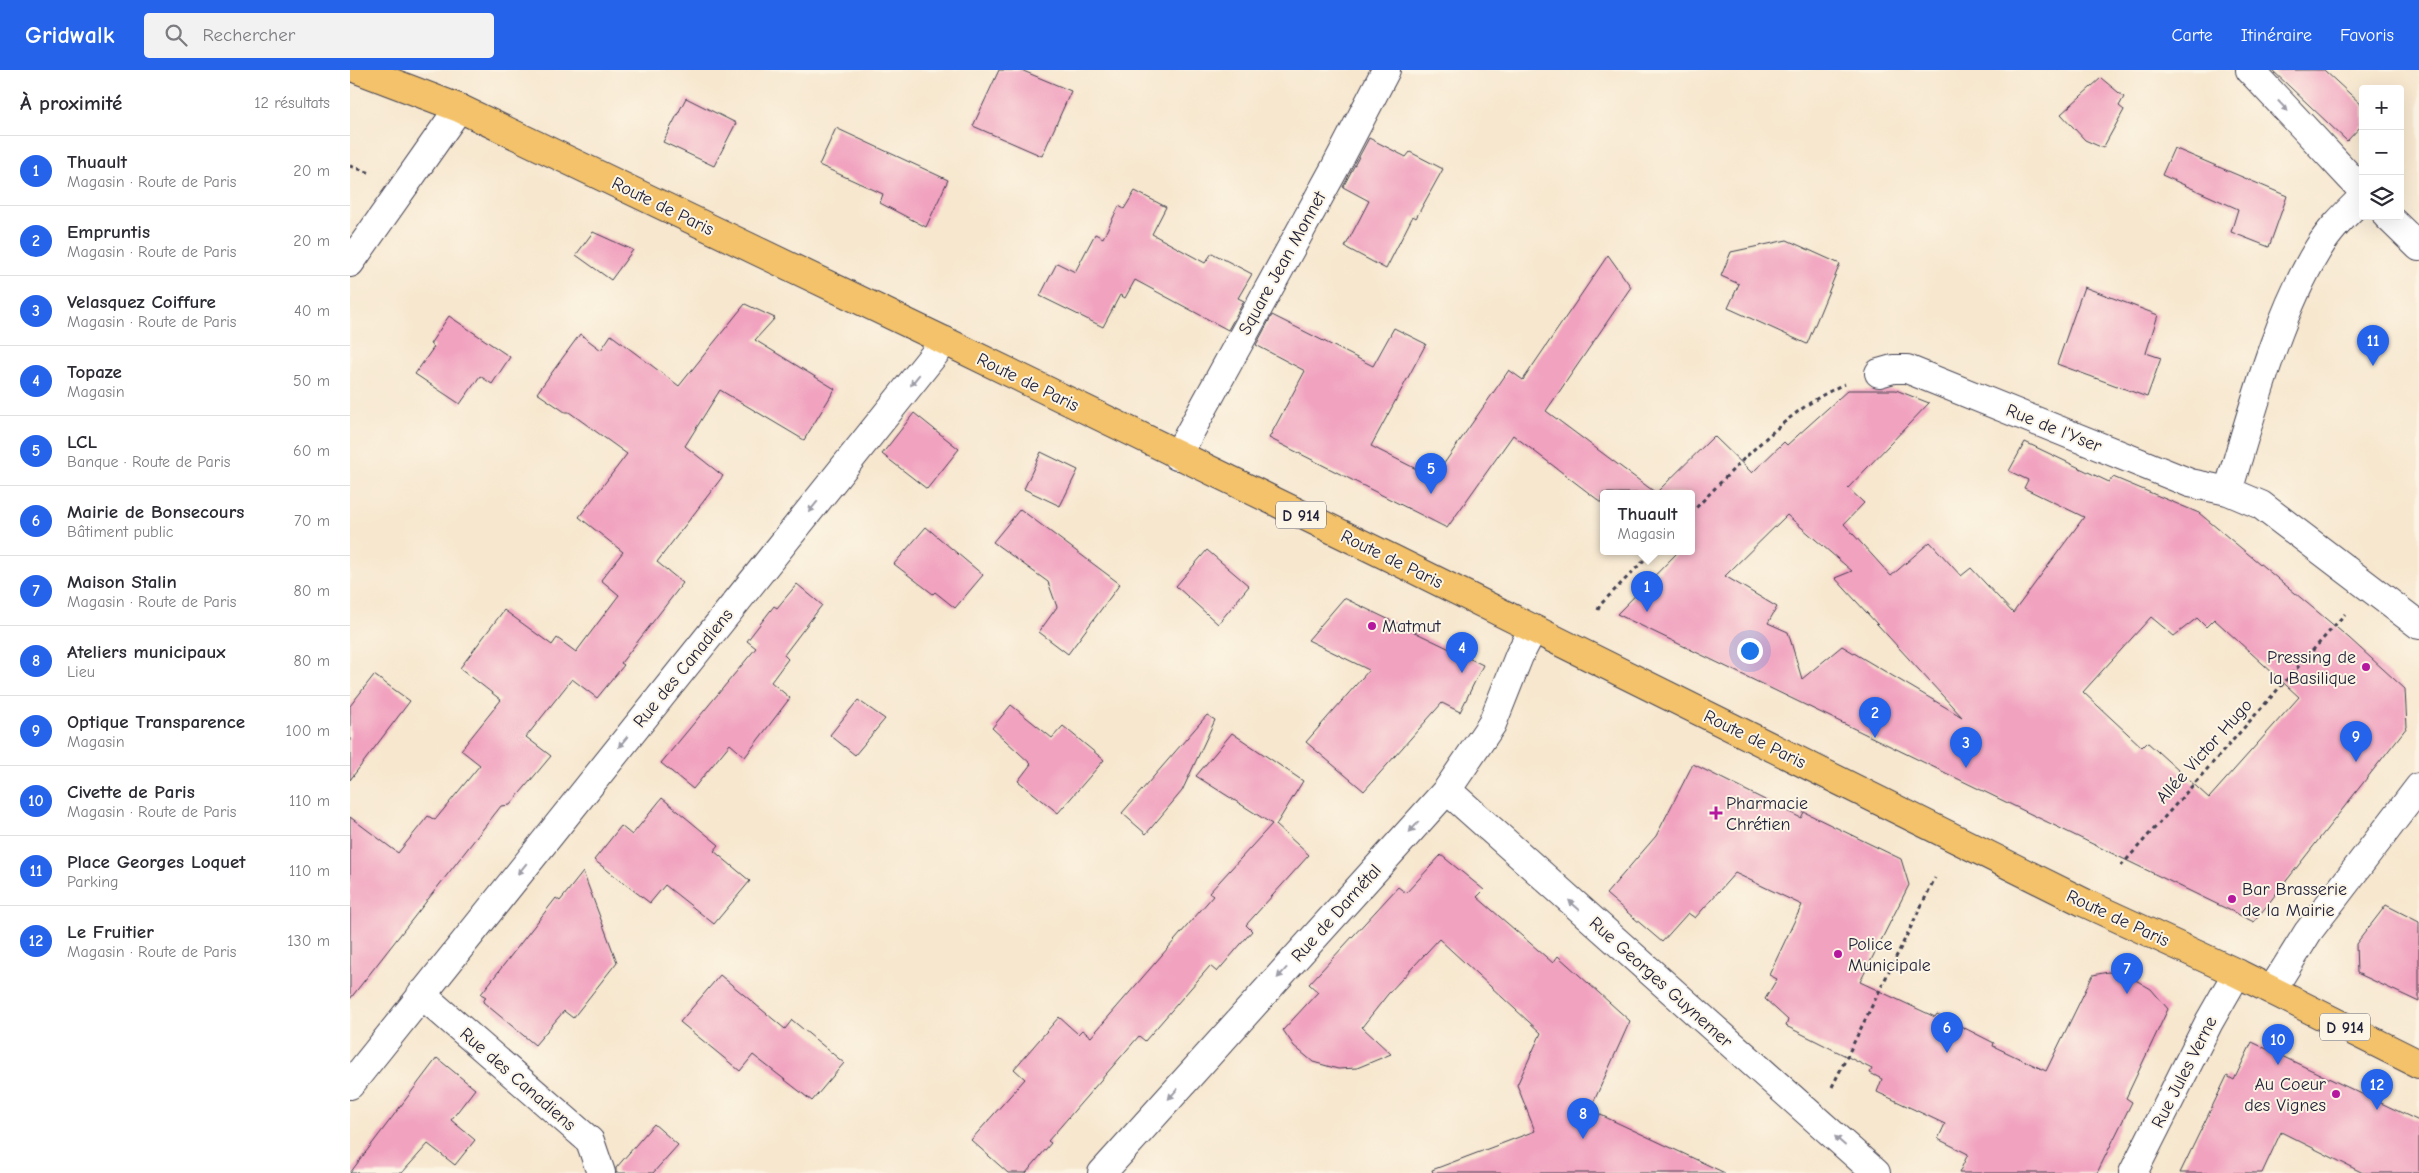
<!DOCTYPE html>
<html lang="fr">
<head>
<meta charset="utf-8">
<style>
	body { margin:0; font-family:"Comic Neue",sans-serif; background:#f2f2f3; color:#2b2b33 }
	.controls { position:absolute; right:15px; top:15px; display:grid; overflow:hidden; border-radius:5px; box-shadow:0 5px 20px #0002 }
	.controls button { width:45px; height:45px; display:grid; place-items:center; padding:0; border:0; border-bottom:1px solid #e1e1e2; background:#fff; color:#2b2b33; font:25px sans-serif }
	.you { position:absolute; left:1399px; top:580px; width:18px; height:18px; margin:-12px; border:4px solid #fff; border-radius:50%; background:#1a73e8; box-shadow:0 0 0 8px #1a73e833 }
	.badge { display:grid; place-items:center; width:32px; height:32px; border-radius:50%; background:#2563eb; color:#fff; font-size:16px; font-weight:700 }
	.pin { position:absolute; translate:-50% -41px; filter:drop-shadow(0 1px 2px #0008) }
	.pin::after { content:''; position:absolute; top:26px; width:18px; height:15px; background:inherit; clip-path:polygon(0 0,100% 0,50% 100%) }
	.popup { position:absolute; left:1250px; top:420px; width:95px; height:65px; box-sizing:border-box; display:grid; place-content:center; border-radius:5px; background:#fff; filter:drop-shadow(0 1px 4px #0005); font-size:16px; white-space:nowrap; color:#7c7c81 }
	.popup b { font-size:19px; color:#2b2b33 }
	.popup::after { content:''; position:absolute; left:50%; top:100%; margin-left:-10px; border:10px solid transparent; border-top-color:#fff }
	.list { margin:0; padding:0; list-style:none }
	h2 { display:flex; justify-content:space-between; align-items:center; height:65px; margin:0; padding:0 20px; font-size:21px }
	h2 small { font-size:16px; font-weight:400; color:#7c7c81 }
	.list li { display:grid; grid-template-columns:32px 1fr auto; gap:15px; align-items:center; box-sizing:border-box; height:70px; padding:0 20px; border-top:1px solid #e1e1e2 }
	.list b { display:block; font-size:19px; white-space:nowrap }
	.list p { margin:0; font-size:16px; white-space:nowrap; color:#7c7c81 }
	.list em { font-size:16px; font-style:normal; color:#7c7c81 }
	.icon { flex:none; width:28px; height:28px; fill:none; stroke:currentColor; stroke-width:2; stroke-linecap:round; stroke-linejoin:round }
	.map { position:relative; flex:none; width:2069px; height:1103px; overflow:hidden }
	header { display:flex; align-items:center; gap:30px; box-sizing:border-box; height:70px; padding:0 25px; background:#2563eb; color:#fff }
	header strong { font-size:24px }
	nav { display:flex; gap:28px; margin-inline-start:auto; font-size:18px }
	.search { width:350px; height:45px; background:#f2f2f3; display:flex; align-items:center; gap:12px; box-sizing:border-box; padding:0 18px; border-radius:5px; color:#7c7c81; font-size:19px }
	main { display:flex }
	aside { flex:1; background:#fff }
	.map>svg:first-child { display:block }
	.building { fill:#f1a2bf; fill-rule:evenodd }
	.lines { fill:none; stroke-linecap:round; stroke-linejoin:round }
	.minor-casing { stroke:#424051; stroke-width:30 }
	.major-casing { stroke:#424051; stroke-width:30 }
	.path { stroke:#424051; stroke-width:3; stroke-dasharray:4 4; stroke-linecap:butt }
	.minor { stroke:#fff; stroke-width:28 }
	.major { stroke:#f3c26a; stroke-width:28 }
	.oneway { fill:#9c9ca7 }
	.poi-dot { fill:#b5179e; stroke:#fcf5e5; stroke-width:2 }
	.labels { text-anchor:middle; stroke-width:4; stroke-linejoin:round; paint-order:stroke }
	.shield { fill:#fcf5e5; stroke:#63616e; stroke-width:1 }
	.shield-label { font-size:16px; font-weight:bold; fill:#22223b }
	.street-label { font-size:18px; fill:#22223b; stroke:#fcf5e5 }
	.poi-label { font-size:18px; fill:#22223b; stroke:#fcf5e5; text-anchor:start }
</style>
</head>
<body>
<header>
<strong>Gridwalk</strong>
<div class="search"><svg class="icon" aria-label="search" viewBox="0 0 24 24"><circle cx="10" cy="10" r="6"/><path d="M15 15l6 6"/></svg>Rechercher</div>
<nav><a>Carte</a><a>Itinéraire</a><a>Favoris</a></nav>
</header>
<main>
<aside>
<h2>À proximité<small>12 résultats</small></h2>
<ul class="list">
<li><span class="badge">1</span><div><b>Thuault</b><p>Magasin · Route de Paris</p></div><em>20 m</em></li>
<li><span class="badge">2</span><div><b>Empruntis</b><p>Magasin · Route de Paris</p></div><em>20 m</em></li>
<li><span class="badge">3</span><div><b>Velasquez Coiffure</b><p>Magasin · Route de Paris</p></div><em>40 m</em></li>
<li><span class="badge">4</span><div><b>Topaze</b><p>Magasin</p></div><em>50 m</em></li>
<li><span class="badge">5</span><div><b>LCL</b><p>Banque · Route de Paris</p></div><em>60 m</em></li>
<li><span class="badge">6</span><div><b>Mairie de Bonsecours</b><p>Bâtiment public</p></div><em>70 m</em></li>
<li><span class="badge">7</span><div><b>Maison Stalin</b><p>Magasin · Route de Paris</p></div><em>80 m</em></li>
<li><span class="badge">8</span><div><b>Ateliers municipaux</b><p>Lieu</p></div><em>80 m</em></li>
<li><span class="badge">9</span><div><b>Optique Transparence</b><p>Magasin</p></div><em>100 m</em></li>
<li><span class="badge">10</span><div><b>Civette de Paris</b><p>Magasin · Route de Paris</p></div><em>110 m</em></li>
<li><span class="badge">11</span><div><b>Place Georges Loquet</b><p>Parking</p></div><em>110 m</em></li>
<li><span class="badge">12</span><div><b>Le Fruitier</b><p>Magasin · Route de Paris</p></div><em>130 m</em></li>
</ul>
</aside>
<div class="map">
<svg width="2069" height="1103" viewBox="0 0 2069 1103">
	<rect width="100%" height="100%" fill="#fcf5e5"/>
	<filter id="ink" filterUnits="userSpaceOnUse"><feTurbulence type="fractalNoise" baseFrequency=".02" numOctaves="2"/><feDisplacementMap in="SourceGraphic" scale="10" xChannelSelector="R" yChannelSelector="G"/><feConvolveMatrix kernelMatrix="1 2 1 2 8 2 1 2 1" color-interpolation-filters="sRGB"/></filter>
	<filter id="wash" filterUnits="userSpaceOnUse"><feTurbulence type="fractalNoise" baseFrequency=".0096" numOctaves="4" result="noise"/><feDisplacementMap in="SourceGraphic" scale="20" xChannelSelector="R" yChannelSelector="G"/><feGaussianBlur stdDeviation="1.12" result="paint"/><feColorMatrix in="noise" values="0 0 0 0 0 0 0 0 0 0 0 0 0 0 0 0 0 1.4 0 .05"/><feComposite in="paint" operator="in"/></filter>
	<g filter="url(#wash)">
		<rect width="100%" height="100%" fill="#f7e7cf"/>
		<g id="blocks">
			<path class="building" d="M 649,0 L 671,0 L 721,21 L 692,86 L 623,56 Z
				M 1922,0 L 1974,0 L 2013,36 L 2013,54 L 1997,71 Z
				M 1751,8 L 1774,27 L 1769,36 L 1774,40 L 1753,78 L 1735,70 L 1711,44 Z
				M 336,28 L 386,53 L 364,96 L 313,72 Z
				M 486,58 L 598,110 L 576,157 L 530,133 L 533,124 L 469,95 Z
				M 1019,68 L 1056,87 L 1060,82 L 1093,99 L 1066,148 L 1063,146 L 1036,199 L 995,177 L 1019,131 L 993,117 Z
				M 1824,78 L 1937,126 L 1919,177 L 1881,162 L 1888,139 L 1812,105 Z
				M 785,121 L 816,137 L 802,164 L 855,193 L 862,183 L 902,204 L 888,228 L 894,231 L 878,260 L 785,210 L 775,228 L 770,225 L 753,257 L 690,226 L 707,193 L 725,202 L 745,164 L 753,168 L 769,136 L 774,139 Z
				M 243,162 L 283,180 L 261,210 L 226,185 Z
				M 1437,170 L 1490,194 L 1457,274 L 1378,238 L 1389,214 L 1371,206 L 1381,182 Z
				M 1258,185 L 1281,217 L 1196,341 L 1306,423 L 1253,423 L 1252,433 L 1163,365 L 1097,458 L 919,368 L 955,301 L 906,275 L 922,245 L 1023,296 L 1044,258 L 1076,274 L 1021,376 L 1084,408 L 1159,300 L 1173,310 Z
				M 1734,217 L 1808,245 L 1796,283 L 1811,288 L 1797,327 L 1707,294 Z
				M 395,234 L 425,248 L 405,270 L 485,319 L 454,370 L 370,320 L 335,376 L 373,406 L 307,492 L 333,513 L 271,593 L 274,595 L 247,628 L 222,609 L 176,667 L 201,686 L 160,735 L 151,736 L 0,929 L 0,747 L 48,783 L 78,746 L 85,750 L 130,695 L 111,680 L 151,630 L 110,598 L 154,540 L 202,575 L 207,568 L 226,582 L 269,525 L 251,510 L 273,482 L 229,447 L 277,384 L 219,342 L 215,342 L 187,323 L 230,264 L 251,280 L 261,265 L 329,316 Z
				M 99,246 L 160,287 L 142,314 L 130,306 L 110,334 L 65,304 L 84,277 L 80,274 Z
				M 1498,320 L 1546,320 L 1579,333 L 1498,418 L 1514,433 L 1494,454 L 1541,506 L 1580,472 L 1611,506 L 1621,498 L 1663,543 L 1734,447 L 1674,418 L 1678,410 L 1659,401 L 1675,372 L 1759,412 L 1763,407 L 1849,443 L 1999,568 L 2055,619 L 2057,657 L 1904,852 L 1267,544 L 1329,481 L 1341,481 L 1341,423 L 1306,423 L 1364,366 L 1402,403 L 1434,372 L 1437,375 ZM 1437,445 L 1502,501 L 1485,508 L 1612,647 L 1492,576 L 1452,609 L 1438,562 L 1418,553 L 1427,537 L 1375,506 ZM 1801,547 L 1824,566 L 1847,548 L 1856,557 L 1864,549 L 1949,627 L 1859,728 L 1797,672 L 1792,677 L 1733,622 Z
				M 564,343 L 609,379 L 577,419 L 532,384 Z
				M 691,382 L 728,400 L 710,436 L 674,419 Z
				M 670,439 L 770,514 L 718,584 L 689,562 L 707,537 L 698,512 L 643,472 Z
				M 576,457 L 633,505 L 605,538 L 585,522 L 583,524 L 544,494 Z
				M 857,480 L 899,516 L 868,554 L 826,516 Z
				M 447,514 L 472,535 L 434,585 L 438,589 L 421,612 L 440,628 L 395,687 L 380,674 L 343,719 L 311,693 L 406,578 L 397,571 L 424,536 L 427,538 Z
				M 994,528 L 1133,595 L 1110,642 L 1092,633 L 1014,721 L 956,672 L 1019,600 L 958,570 Z
				M 24,605 L 60,631 L 0,710 L 0,636 Z
				M 508,630 L 535,649 L 505,685 L 480,665 Z
				M 661,635 L 702,668 L 713,656 L 754,690 L 708,743 L 668,711 L 681,694 L 642,658 Z
				M 857,645 L 865,650 L 832,721 L 796,764 L 772,743 Z
				M 882,663 L 953,711 L 926,755 L 959,785 L 896,855 L 902,861 L 867,902 L 860,896 L 795,971 L 789,966 L 698,1071 L 701,1073 L 676,1103 L 658,1103 L 621,1070 L 675,1009 L 664,999 L 709,947 L 728,964 L 732,960 L 741,967 L 863,826 L 859,823 L 922,754 L 846,706 Z
				M 1343,694 L 1451,748 L 1454,742 L 1551,789 L 1559,815 L 1510,912 L 1585,947 L 1587,944 L 1644,973 L 1643,976 L 1696,1001 L 1743,905 L 1758,902 L 1777,905 L 1801,919 L 1818,939 L 1776,1028 L 1782,1032 L 1747,1103 L 1609,1103 L 1618,1084 L 1588,1069 L 1595,1054 L 1527,1022 L 1532,1009 L 1520,1003 L 1522,999 L 1436,956 L 1438,950 L 1415,929 L 1427,909 L 1419,905 L 1452,835 L 1385,803 L 1345,848 L 1338,843 L 1312,872 L 1256,824 L 1306,766 Z
				M 312,728 L 369,775 L 364,781 L 400,811 L 364,854 L 315,815 L 300,833 L 244,790 L 271,756 L 282,765 Z
				M 1091,785 L 1134,820 L 1127,827 L 1203,893 L 1208,886 L 1280,951 L 1240,1040 L 1375,1103 L 1083,1103 L 1082,1100 L 1185,1061 L 1167,1015 L 1191,963 L 1089,869 L 1038,924 L 1012,957 L 1041,984 L 1007,998 L 988,999 L 963,992 L 944,976 L 933,960 L 968,922 L 959,914 L 1048,817 L 1056,823 Z
				M 233,802 L 267,892 L 223,948 L 214,941 L 185,975 L 133,932 L 136,927 L 131,924 L 206,828 L 210,831 Z
				M 2036,835 L 2069,852 L 2069,932 L 2007,903 L 2006,874 Z
				M 370,905 L 435,959 L 442,950 L 494,993 L 462,1031 L 403,985 L 390,1001 L 330,952 Z
				M 1902,972 L 2069,1051 L 2069,1103 L 2013,1103 L 1931,1062 L 1912,1103 L 1830,1103 L 1877,1006 L 1884,1010 Z
				M 87,988 L 125,1019 L 101,1050 L 125,1070 L 105,1095 L 78,1074 L 52,1103 L 0,1103 Z
				M 304,1054 L 328,1075 L 303,1103 L 266,1103 L 266,1098 Z"/>
		</g>
	</g>
	<g filter="url(#ink)">
		<use href="#blocks" fill-opacity="0" stroke="#424051" stroke-width="1"/>
		<g class="lines">
			<g class="minor-casing">
				<path id="minor" d="M 1900,0 L 2013,121
					M 2013,127 C 1997,143 1980,159 1968,179 C 1926,248 1902,344 1878,421 L 1911,435 L 2069,555
					M 2037,146 L 2069,177
					M 0,193 L 109,38
					M 1529,303 L 1543,299 L 1557,299 L 1840,413 L 1878,421
					M 827,386 L 986,96 L 1036,0
					M 1097,720 L 1526,1103
					M 1922,920 L 1958,862 L 2069,717
					M 71,924 L 240,1071 L 251,1103
					M 0,1015 L 595,271
					M 752,1103 L 1097,720 L 1142,654 L 1169,586 L 1183,559
					M 1783,1103 L 1859,952 L 1887,903"/>
			</g>
			<g class="major-casing">
				<path id="major" d="M 9,0 L 109,38 L 595,271 L 1043,489 L 1735,833 L 1887,903 L 2069,994"/>
			</g>
			<path class="path" d="M 0,96 L 21,103
				M 1341,443 C 1383,400 1439,337 1495,314
				M 1248,540 L 1250,535 L 1303,481
				M 1771,796 L 1995,544
				M 1482,1017 L 1585,808"/>
			<use href="#minor" class="minor"/>
			<use href="#major" class="major"/>
		</g>
		<defs><path id="oneway-solid" d="M-6-.8H1V-3.2L6.5 0L1 3.2V.8H-6Z" transform="scale(1.25)"/></defs>
		<g class="oneway">
			<use href="#oneway-solid" transform="translate(1933 36) rotate(47)"/>
			<use href="#oneway-solid" transform="translate(565 310) rotate(128)"/>
			<use href="#oneway-solid" transform="translate(463 437) rotate(129)"/>
			<use href="#oneway-solid" transform="translate(273 672) rotate(129)"/>
			<use href="#oneway-solid" transform="translate(1064 757) rotate(132)"/>
			<use href="#oneway-solid" transform="translate(172 799) rotate(129)"/>
			<use href="#oneway-solid" transform="translate(1224 835) rotate(-138)"/>
			<use href="#oneway-solid" transform="translate(932 903) rotate(132)"/>
			<use href="#oneway-solid" transform="translate(823 1024) rotate(132)"/>
			<use href="#oneway-solid" transform="translate(1490 1071) rotate(-138)"/>
		</g>
	</g>
	<g class="poi-dot">
		<circle cx="1022" cy="556" r="5"/>
		<circle cx="2016" cy="597" r="5"/>
		<path d="M1363.5 735.5h5v5h5v5h-5v5h-5v-5h-5v-5h5z"/>
		<circle cx="1882" cy="829" r="5"/>
		<circle cx="1488" cy="884" r="5"/>
		<circle cx="1986" cy="1024" r="5"/>
	</g>
	<g class="labels">
		<g class="shield">
			<rect x="926" y="431.5" width="50" height="27" rx="4"/>
			<rect x="1970" y="943.5" width="50" height="27" rx="4"/>
		</g>
		<g class="shield-label">
			<text x="951" y="451">D 914</text>
			<text x="1995" y="963">D 914</text>
		</g>
		<g class="street-label">
			<text transform="translate(313 136) rotate(26)" y="6">Route de Paris</text>
			<text transform="translate(932 193) rotate(-61)" y="6">Square Jean Monnet</text>
			<text transform="translate(678 312) rotate(26)" y="6">Route de Paris</text>
			<text transform="translate(1704 358) rotate(22)" y="6">Rue de l'Yser</text>
			<text transform="translate(1042 489) rotate(26)" y="6">Route de Paris</text>
			<text transform="translate(333 598) rotate(-51)" y="6">Rue des Canadiens</text>
			<text transform="translate(1405 669) rotate(26)" y="6">Route de Paris</text>
			<text transform="translate(1854 681) rotate(-48)" y="6">Allée Victor Hugo</text>
			<text transform="translate(986 843) rotate(-48)" y="6">Rue de Darnétal</text>
			<text transform="translate(1768 848) rotate(25)" y="6">Route de Paris</text>
			<text transform="translate(1311 912) rotate(42)" y="6">Rue Georges Guynemer</text>
			<text transform="translate(1834 1002) rotate(-63)" y="6">Rue Jules Verne</text>
			<text transform="translate(168 1009) rotate(41)" y="6">Rue des Canadiens</text>
		</g>
		<g class="poi-label">
			<text x="1032" y="562">Matmut</text>
			<text x="2006" y="593" text-anchor="end">Pressing de<tspan x="2006" dy="21">la Basilique</tspan></text>
			<text x="1376" y="739">Pharmacie<tspan x="1376" dy="21">Chrétien</tspan></text>
			<text x="1892" y="825">Bar Brasserie<tspan x="1892" dy="21">de la Mairie</tspan></text>
			<text x="1498" y="880">Police<tspan x="1498" dy="21">Municipale</tspan></text>
			<text x="1976" y="1020" text-anchor="end">Au Coeur<tspan x="1976" dy="21">des Vignes</tspan></text>
		</g>
	</g>
</svg>
<div class="controls">
<button>+</button>
<button>−</button>
<button><svg class="icon" aria-label="layers" viewBox="0 0 24 24"><path d="M12 4l9 5-9 5-9-5zM3 14l9 5 9-5"/></svg></button>
</div>
<div class="you"></div>
<div class="pin badge" style="left:1297px;top:542px">1</div>
<div class="popup"><b>Thuault</b>Magasin</div>
<div class="pin badge" style="left:1525px;top:668px">2</div>
<div class="pin badge" style="left:1616px;top:698px">3</div>
<div class="pin badge" style="left:1112px;top:603px">4</div>
<div class="pin badge" style="left:1081px;top:424px">5</div>
<div class="pin badge" style="left:1597px;top:983px">6</div>
<div class="pin badge" style="left:1777px;top:924px">7</div>
<div class="pin badge" style="left:1233px;top:1069px">8</div>
<div class="pin badge" style="left:2006px;top:692px">9</div>
<div class="pin badge" style="left:1928px;top:995px">10</div>
<div class="pin badge" style="left:2023px;top:296px">11</div>
<div class="pin badge" style="left:2027px;top:1040px">12</div>
</div>
</main>
</body>
</html>
